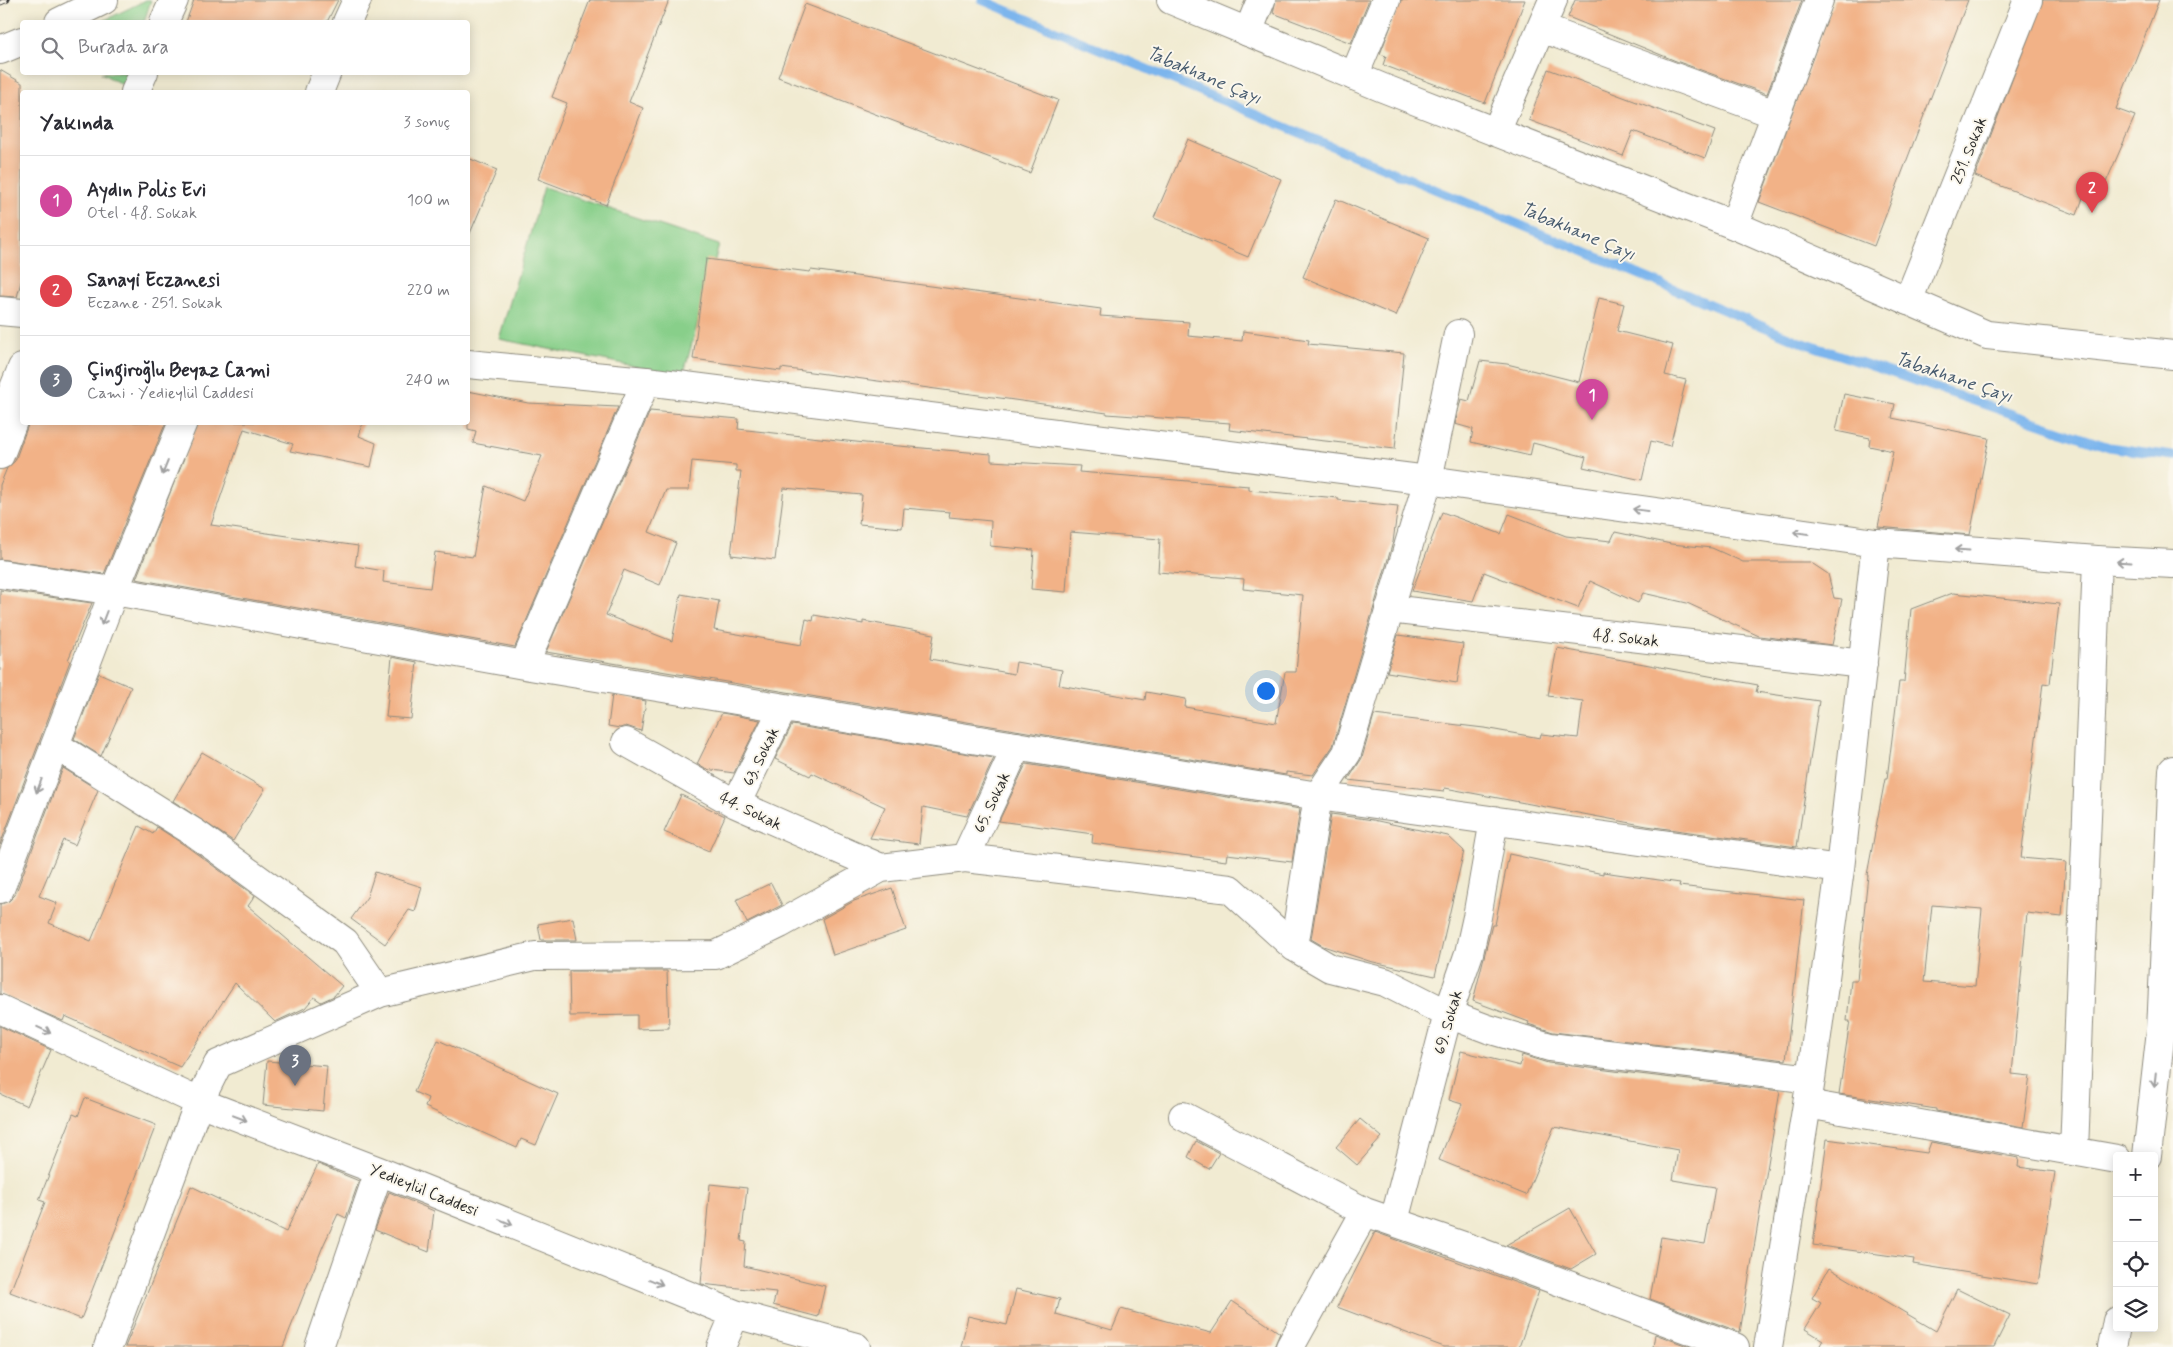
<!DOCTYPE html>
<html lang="tr">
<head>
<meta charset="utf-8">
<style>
	body { margin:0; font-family:Mynerve,sans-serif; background:#f7f7f7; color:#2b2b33 }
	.controls { position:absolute; right:15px; bottom:15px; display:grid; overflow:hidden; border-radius:5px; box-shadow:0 2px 12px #0003 }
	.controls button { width:45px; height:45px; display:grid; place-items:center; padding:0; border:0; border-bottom:1px solid #e1e1e2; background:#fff; color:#2b2b33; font:25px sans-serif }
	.you { position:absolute; left:1265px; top:690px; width:18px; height:18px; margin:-12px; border:4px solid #fff; border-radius:50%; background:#1a73e8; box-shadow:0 0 0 8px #1a73e833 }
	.badge { display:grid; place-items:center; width:32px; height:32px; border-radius:50%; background:#b5179e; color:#fff; font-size:16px; font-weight:700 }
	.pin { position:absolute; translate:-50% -41px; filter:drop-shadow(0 1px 2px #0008) }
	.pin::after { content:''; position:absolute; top:26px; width:18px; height:15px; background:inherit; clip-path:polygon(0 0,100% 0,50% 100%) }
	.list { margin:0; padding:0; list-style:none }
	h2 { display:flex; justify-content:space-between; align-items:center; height:65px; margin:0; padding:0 20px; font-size:21px }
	h2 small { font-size:16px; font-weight:400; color:#7c7c81 }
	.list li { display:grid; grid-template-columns:32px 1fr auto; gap:15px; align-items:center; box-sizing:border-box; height:90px; padding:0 20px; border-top:1px solid #e1e1e2 }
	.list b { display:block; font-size:19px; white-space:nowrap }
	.list p { margin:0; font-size:16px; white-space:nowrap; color:#7c7c81 }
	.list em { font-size:16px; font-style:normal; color:#7c7c81 }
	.icon { flex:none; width:28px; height:28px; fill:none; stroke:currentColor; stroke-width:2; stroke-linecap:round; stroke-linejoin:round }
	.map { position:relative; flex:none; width:2173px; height:1347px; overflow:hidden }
	.search { position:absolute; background:#fff; box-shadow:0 2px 12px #0003; left:20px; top:20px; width:450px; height:55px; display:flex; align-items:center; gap:12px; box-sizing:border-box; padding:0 18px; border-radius:5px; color:#7c7c81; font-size:19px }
	.panel { position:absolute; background:#fff; box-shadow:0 2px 12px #0003; left:20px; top:90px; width:450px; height:335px; border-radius:5px }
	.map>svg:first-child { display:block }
	.green { fill:#88cf8a; stroke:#5a7d5a }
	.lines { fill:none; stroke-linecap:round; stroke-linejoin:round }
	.stream { stroke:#7cb5ed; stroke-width:9 }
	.building { fill:#f2b287; fill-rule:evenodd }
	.minor-casing { stroke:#8e8b7e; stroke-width:30 }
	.tertiary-casing { stroke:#8e8b7e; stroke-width:30 }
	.secondary-casing { stroke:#8e8b7e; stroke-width:30 }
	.trunk-casing { stroke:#8e8b7e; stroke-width:30 }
	.minor { stroke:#fff; stroke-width:28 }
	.tertiary { stroke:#fff; stroke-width:28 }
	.secondary { stroke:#fff; stroke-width:28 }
	.trunk { stroke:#fff; stroke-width:28 }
	.rail-casing { stroke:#2b2b2b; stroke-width:5.5 }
	.rail { stroke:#fbf7ec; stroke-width:4; stroke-dasharray:11; stroke-linecap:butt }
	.oneway { stroke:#a0a0a0 }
	.labels { text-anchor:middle; stroke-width:4; stroke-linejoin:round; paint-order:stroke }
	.street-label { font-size:16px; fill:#2b2b2b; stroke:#fbf7ec }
	.water-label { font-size:18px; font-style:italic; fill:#475b6f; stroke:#fbf7ec }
</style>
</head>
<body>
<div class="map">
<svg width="2173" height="1347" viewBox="0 0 2173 1347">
	<rect width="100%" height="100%" fill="#fbf7ec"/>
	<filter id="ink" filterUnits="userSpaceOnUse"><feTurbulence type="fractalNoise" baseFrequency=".02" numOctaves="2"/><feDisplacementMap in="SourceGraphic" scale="10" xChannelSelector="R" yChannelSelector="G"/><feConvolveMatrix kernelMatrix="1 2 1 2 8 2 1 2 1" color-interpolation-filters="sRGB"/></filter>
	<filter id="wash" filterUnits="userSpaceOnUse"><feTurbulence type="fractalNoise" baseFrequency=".0096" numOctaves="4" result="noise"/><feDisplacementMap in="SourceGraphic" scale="20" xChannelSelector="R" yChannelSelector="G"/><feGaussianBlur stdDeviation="1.12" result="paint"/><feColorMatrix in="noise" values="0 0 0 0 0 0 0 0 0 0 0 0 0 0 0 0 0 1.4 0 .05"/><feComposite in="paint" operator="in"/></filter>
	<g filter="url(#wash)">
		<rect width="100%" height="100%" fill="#f1ebd2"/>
		<path class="green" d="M 146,0 L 151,0 L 144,22 L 101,22 Z
			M 101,73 L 129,73 L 125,86 Z
			M 544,187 L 719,245 L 683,376 L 499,339 Z"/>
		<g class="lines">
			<path class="stream" d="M 982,0 L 1798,341 L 2109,447 L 2173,456"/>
		</g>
		<g id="blocks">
			<path class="building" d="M 194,0 L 338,0 L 327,22 L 186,22 Z
				M 590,0 L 669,0 L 629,102 L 643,108 L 606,205 L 538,179 L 567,103 L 552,97 Z
				M 1276,0 L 1369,0 L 1351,43 L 1273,13 Z
				M 1401,0 L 1525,0 L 1485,103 L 1383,65 L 1386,56 L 1380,54 Z
				M 1575,0 L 1802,0 L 1767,94 L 1676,61 L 1568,17 Z
				M 1834,0 L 1968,0 L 1874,246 L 1759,202 Z
				M 2043,0 L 2159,0 L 2116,109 L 2135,116 L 2100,196 L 2086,189 L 2077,215 L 1975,176 Z
				M 805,4 L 1058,100 L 1030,173 L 778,77 Z
				M 1548,69 L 1715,131 L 1705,158 L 1633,131 L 1623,156 L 1529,120 Z
				M 0,70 L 22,83 L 22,278 L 17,297 L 0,296 Z
				M 1188,139 L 1281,179 L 1248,257 L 1154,218 Z
				M 468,158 L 497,170 L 468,238 Z
				M 1336,199 L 1429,238 L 1396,316 L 1303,277 Z
				M 706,259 L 810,272 L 811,270 L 1101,309 L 1100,316 L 1189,322 L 1188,336 L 1242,341 L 1243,331 L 1309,340 L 1308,344 L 1404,353 L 1395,449 L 1229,430 L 1230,423 L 1107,414 L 1107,413 L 900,384 L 781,368 L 781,371 L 693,359 Z
				M 1599,298 L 1624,304 L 1617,331 L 1673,345 L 1665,375 L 1686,380 L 1670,446 L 1651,441 L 1642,480 L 1583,467 L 1586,457 L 1533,443 L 1530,456 L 1471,442 L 1473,429 L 1455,424 L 1461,399 L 1469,401 L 1480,361 L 1507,364 L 1579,382 Z
				M 468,391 L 528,403 L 618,407 L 515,647 L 136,579 L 198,422 L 363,422 L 359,436 L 376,443 L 371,467 L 290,451 L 293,444 L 244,429 L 211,525 L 358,546 L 355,566 L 384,571 L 383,582 L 430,588 L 435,552 L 473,557 L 486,486 L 523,501 L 542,456 L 473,443 L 476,431 L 468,429 Z
				M 1844,394 L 1895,404 L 1892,418 L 1989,438 L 1970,535 L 1878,527 L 1893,451 L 1869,446 L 1870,438 L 1836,431 Z
				M 650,411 L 739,419 L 738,429 L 865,443 L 991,454 L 991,461 L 1080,466 L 1079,472 L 1249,486 L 1249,490 L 1338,498 L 1338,500 L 1398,506 L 1393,542 L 1333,746 L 1313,775 L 1286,772 L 1286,775 L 546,652 ZM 692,461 L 736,465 L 736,471 L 741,471 L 731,555 L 775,560 L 784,488 L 862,495 L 859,524 L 902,528 L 904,508 L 950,512 L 949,517 L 991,521 L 990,546 L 1034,550 L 1031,589 L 1066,592 L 1070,532 L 1160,539 L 1158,572 L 1244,579 L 1243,589 L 1303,595 L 1296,672 L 1285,672 L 1276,723 L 1185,707 L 1186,699 L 1146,692 L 1145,700 L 1059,685 L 1062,670 L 1016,662 L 1014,674 L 930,659 L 934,634 L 863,621 L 863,624 L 814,615 L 813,621 L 806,619 L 801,645 L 714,630 L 719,601 L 681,594 L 672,641 L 606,615 L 624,570 L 660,585 L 676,543 L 649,532 L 666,490 L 689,490 Z
				M 29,422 L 166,422 L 104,574 L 0,559 L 0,485 L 7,468 L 15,461 Z
				M 1442,512 L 1501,534 L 1509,514 L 1566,536 L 1611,541 L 1615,532 L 1671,544 L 1712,548 L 1743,562 L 1810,562 L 1828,574 L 1834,598 L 1842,599 L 1832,645 L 1759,636 L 1687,603 L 1643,593 L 1638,603 L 1590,581 L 1578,608 L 1484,572 L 1473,601 L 1412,591 Z
				M 0,590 L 92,603 L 68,660 L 70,661 L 0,845 Z
				M 1953,593 L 2059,604 L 2050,684 L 2043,683 L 2021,858 L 2066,862 L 2062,917 L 2027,913 L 2012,1074 L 2030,1076 L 2023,1127 L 1936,1111 L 1936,1109 L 1839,1094 L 1850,1021 L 1847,1021 L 1851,980 L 1857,980 L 1868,875 L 1867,875 L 1885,779 L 1887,779 L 1899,682 L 1904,682 L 1911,609 ZM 1932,905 L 1982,909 L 1975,986 L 1924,982 Z
				M 1398,635 L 1463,644 L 1457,683 L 1387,672 Z
				M 1557,648 L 1758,685 L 1756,692 L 1819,701 L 1797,847 L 1647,826 L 1445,788 L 1444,791 L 1348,780 L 1362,758 L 1374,715 L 1484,728 L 1540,738 L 1541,734 L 1578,738 L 1583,701 L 1548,696 Z
				M 392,657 L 417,662 L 411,719 L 386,717 Z
				M 99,673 L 131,687 L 101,756 L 74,739 Z
				M 612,695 L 646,701 L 641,731 L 626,726 L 620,728 L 608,726 Z
				M 722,713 L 760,720 L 734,773 L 705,769 L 697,764 Z
				M 792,725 L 994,758 L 967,816 L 923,807 L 919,844 L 870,838 L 885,807 L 812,773 L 810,776 L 775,759 Z
				M 202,752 L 265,789 L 233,841 L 173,801 Z
				M 1026,764 L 1300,809 L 1292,862 L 1227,854 L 1226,861 L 1092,843 L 1093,834 L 999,821 Z
				M 63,768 L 98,790 L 75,845 L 63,840 L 39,896 L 57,903 L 49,923 L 91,941 L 139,826 L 153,834 L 157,827 L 186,846 L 255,896 L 248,906 L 342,986 L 334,996 L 321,1002 L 314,997 L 305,1008 L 275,1022 L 235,983 L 180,1067 L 65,1016 L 63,1021 L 0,994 L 0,904 L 9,901 L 15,895 Z
				M 681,795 L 725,816 L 709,851 L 664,832 Z
				M 1331,814 L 1373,820 L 1448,836 L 1464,851 L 1435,976 L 1369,961 L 1323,946 L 1311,939 Z
				M 1509,854 L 1603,874 L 1603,872 L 1680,883 L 1679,886 L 1804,900 L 1786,1060 L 1553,1032 L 1528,1024 L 1529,1022 L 1473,1001 L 1492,925 L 1495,925 Z
				M 375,872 L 422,887 L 415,912 L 409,910 L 385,944 L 351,919 L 367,897 Z
				M 771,883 L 782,905 L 747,923 L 736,900 Z
				M 892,888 L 906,930 L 833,955 L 822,919 L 854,901 Z
				M 573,918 L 577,940 L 541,940 L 538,924 Z
				M 569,971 L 667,971 L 669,1028 L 637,1029 L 637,1015 L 570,1016 Z
				M 0,1026 L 51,1050 L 27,1106 L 0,1094 Z
				M 438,1040 L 558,1094 L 536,1145 L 521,1139 L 517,1148 L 425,1107 L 428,1098 L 414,1092 Z
				M 1461,1051 L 1520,1066 L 1522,1055 L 1548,1063 L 1780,1091 L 1740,1332 L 1650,1299 L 1661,1237 L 1705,1244 L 1711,1212 L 1715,1187 L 1673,1180 L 1678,1150 L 1554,1127 L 1526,1195 L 1439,1160 L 1462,1104 L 1449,1100 Z
				M 267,1061 L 327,1066 L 323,1111 L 263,1105 Z
				M 85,1098 L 156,1125 L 81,1319 L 10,1292 L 45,1202 L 39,1200 L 73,1114 L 78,1116 Z
				M 1360,1119 L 1382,1137 L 1357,1165 L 1336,1147 Z
				M 1827,1139 L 1927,1153 L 1931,1142 L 2019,1158 L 2018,1167 L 2055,1172 L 2038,1284 L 1913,1264 L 1914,1259 L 1813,1245 Z
				M 1196,1141 L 1219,1153 L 1209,1169 L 1188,1157 Z
				M 318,1164 L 359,1181 L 346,1218 L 338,1214 L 323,1246 L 283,1347 L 125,1347 L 191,1186 L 286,1232 Z
				M 710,1184 L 747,1188 L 741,1241 L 746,1242 L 744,1266 L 825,1286 L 818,1317 L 773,1305 L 776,1292 L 701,1284 Z
				M 389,1192 L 434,1211 L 429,1252 L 375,1230 Z
				M 1570,1208 L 1596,1254 L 1571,1269 L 1506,1245 Z
				M 1375,1232 L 1539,1291 L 1519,1347 L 1444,1347 L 1337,1307 Z
				M 1829,1268 L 1936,1331 L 1957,1289 L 2010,1315 L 1994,1347 L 1819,1347 L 1823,1340 L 1805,1329 L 1821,1303 L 1812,1298 Z
				M 1016,1289 L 1060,1299 L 1056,1314 L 1112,1330 L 1121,1309 L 1211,1333 L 1232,1301 L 1280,1333 L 1274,1347 L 961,1347 L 968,1316 L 1007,1325 Z
				M 1655,1334 L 1690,1347 L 1653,1347 Z"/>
		</g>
	</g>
	<g filter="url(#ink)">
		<use href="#blocks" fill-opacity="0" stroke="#8e8b7e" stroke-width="1"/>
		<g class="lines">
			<g class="minor-casing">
				<path id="minor" d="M 347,22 L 357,0
					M 1541,28 L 1775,114
					M 1248,32 L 1261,0
					M 1354,76 L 1386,0
					M 319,92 L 327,72
					M 1496,132 L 1553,0
					M 1734,225 L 1819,0
					M 1908,301 L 2028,0
					M 0,574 L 114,591 L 524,665 L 1318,796 L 1840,869
					M 1389,609 L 1863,664
					M 524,665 L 646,381
					M 626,742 L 736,804 L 881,868
					M 55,745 L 195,833 L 345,942 L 380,993
					M 736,804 L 783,708
					M 965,858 L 1017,746
					M 0,889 L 114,591 L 183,422
					M 1294,947 L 1318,796 L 1347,753 L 1428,480 L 1458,334
					M 0,1009 L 199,1102 L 379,1171 L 735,1314 L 856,1347
					M 1807,1104 L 2117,1159
					M 1183,1116 L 1365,1212 L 1472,1249 L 1735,1347
					M 2074,1151 L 2097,560
					M 1394,1221 L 1448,1014 L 1469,953 L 1477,917 L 1494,820
					M 108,1347 L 199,1102 L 218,1064 L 380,993 L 535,956 L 716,955 L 780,924 L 881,868 L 965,858 L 1230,889 L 1294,947 L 1330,968 L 1385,982 L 1448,1014 L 1488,1029 L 1550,1047 L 1811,1079
					M 319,1347 L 379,1171
					M 721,1347 L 735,1314
					M 1290,1347 L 1365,1212
					M 1768,1347 L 1811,1079 L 1840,869 L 1876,543"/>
			</g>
			<g class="tertiary-casing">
				<path id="tertiary" d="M 1171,0 L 1383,88 L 1734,225 L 1987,335 L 2173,355
					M 59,22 L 104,0
					M 0,50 L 22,41
					M 0,311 L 22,313
					M 468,364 L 646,381 L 1428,480 L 1876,543 L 2097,560 L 2173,564"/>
			</g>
			<g class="secondary-casing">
				<path id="secondary" d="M 164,22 L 174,0
					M 135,92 L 144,72
					M 3,415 L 22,368
					M 0,455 L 22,398"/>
			</g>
			<g class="trunk-casing">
				<path id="trunk" d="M 2147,1156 L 2161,1030 L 2173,770
					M 2112,1347 L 2117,1321"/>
			</g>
			<use href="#minor" class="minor"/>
			<use href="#tertiary" class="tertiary"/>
			<use href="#secondary" class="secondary"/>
			<use href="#trunk" class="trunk"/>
			<g class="rail-casing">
				<path id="rail" d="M 0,3 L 7,0"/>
			</g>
			<use href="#rail" class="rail"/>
		</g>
		<defs><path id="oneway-shaft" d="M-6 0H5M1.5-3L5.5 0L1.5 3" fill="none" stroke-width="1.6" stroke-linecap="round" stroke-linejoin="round" transform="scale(1.25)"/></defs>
		<g class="oneway">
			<use href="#oneway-shaft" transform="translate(165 468) rotate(112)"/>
			<use href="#oneway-shaft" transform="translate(1640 510) rotate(-172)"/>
			<use href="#oneway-shaft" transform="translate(1801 533) rotate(-172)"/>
			<use href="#oneway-shaft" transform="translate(1962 550) rotate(-176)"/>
			<use href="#oneway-shaft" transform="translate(2124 562) rotate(-177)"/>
			<use href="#oneway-shaft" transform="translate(104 618) rotate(111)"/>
			<use href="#oneway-shaft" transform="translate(39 786) rotate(111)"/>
			<use href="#oneway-shaft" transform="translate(44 1030) rotate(25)"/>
			<use href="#oneway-shaft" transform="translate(2155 1080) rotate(96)"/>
			<use href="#oneway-shaft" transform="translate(240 1118) rotate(21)"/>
			<use href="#oneway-shaft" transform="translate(506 1222) rotate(22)"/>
			<use href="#oneway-shaft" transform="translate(656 1282) rotate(22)"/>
		</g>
	</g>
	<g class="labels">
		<g class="street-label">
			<text transform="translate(1968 150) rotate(-68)" y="6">251. Sokak</text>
			<text transform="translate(1626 637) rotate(6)" y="6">48. Sokak</text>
			<text transform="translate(760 756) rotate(-64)" y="6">63. Sokak</text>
			<text transform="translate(991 802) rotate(-65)" y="6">65. Sokak</text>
			<text transform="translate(751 810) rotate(26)" y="6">44. Sokak</text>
			<text transform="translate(1447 1022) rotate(-74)" y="6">69. Sokak</text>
			<text transform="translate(424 1189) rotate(22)" y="6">Yedieylül Caddesi</text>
		</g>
		<g class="water-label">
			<text transform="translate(1204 75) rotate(23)" y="6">Tabakhane Çayı</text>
			<text transform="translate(1578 231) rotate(23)" y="6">Tabakhane Çayı</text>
			<text transform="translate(1954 377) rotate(19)" y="6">Tabakhane Çayı</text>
		</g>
	</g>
</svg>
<div class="controls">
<button>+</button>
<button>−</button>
<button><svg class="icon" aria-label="locate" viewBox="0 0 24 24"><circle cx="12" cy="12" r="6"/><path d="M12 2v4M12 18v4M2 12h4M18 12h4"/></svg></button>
<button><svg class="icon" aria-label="layers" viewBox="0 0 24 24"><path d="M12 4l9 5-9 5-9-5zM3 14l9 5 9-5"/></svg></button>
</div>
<div class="you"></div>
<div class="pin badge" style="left:1592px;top:420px;background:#d1479c">1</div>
<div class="pin badge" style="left:2092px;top:213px;background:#e0444e">2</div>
<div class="pin badge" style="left:295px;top:1086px;background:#6b7280">3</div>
<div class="search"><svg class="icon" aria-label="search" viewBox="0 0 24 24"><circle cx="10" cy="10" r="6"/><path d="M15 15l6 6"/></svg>Burada ara</div>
<section class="panel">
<h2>Yakında<small>3 sonuç</small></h2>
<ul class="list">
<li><span class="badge" style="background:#d1479c">1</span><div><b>Aydın Polis Evi</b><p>Otel · 48. Sokak</p></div><em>100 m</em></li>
<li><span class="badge" style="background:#e0444e">2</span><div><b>Sanayi Eczanesi</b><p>Eczane · 251. Sokak</p></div><em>220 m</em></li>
<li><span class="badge" style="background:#6b7280">3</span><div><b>Çingiroğlu Beyaz Cami</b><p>Cami · Yedieylül Caddesi</p></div><em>240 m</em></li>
</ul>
</section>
</div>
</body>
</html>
